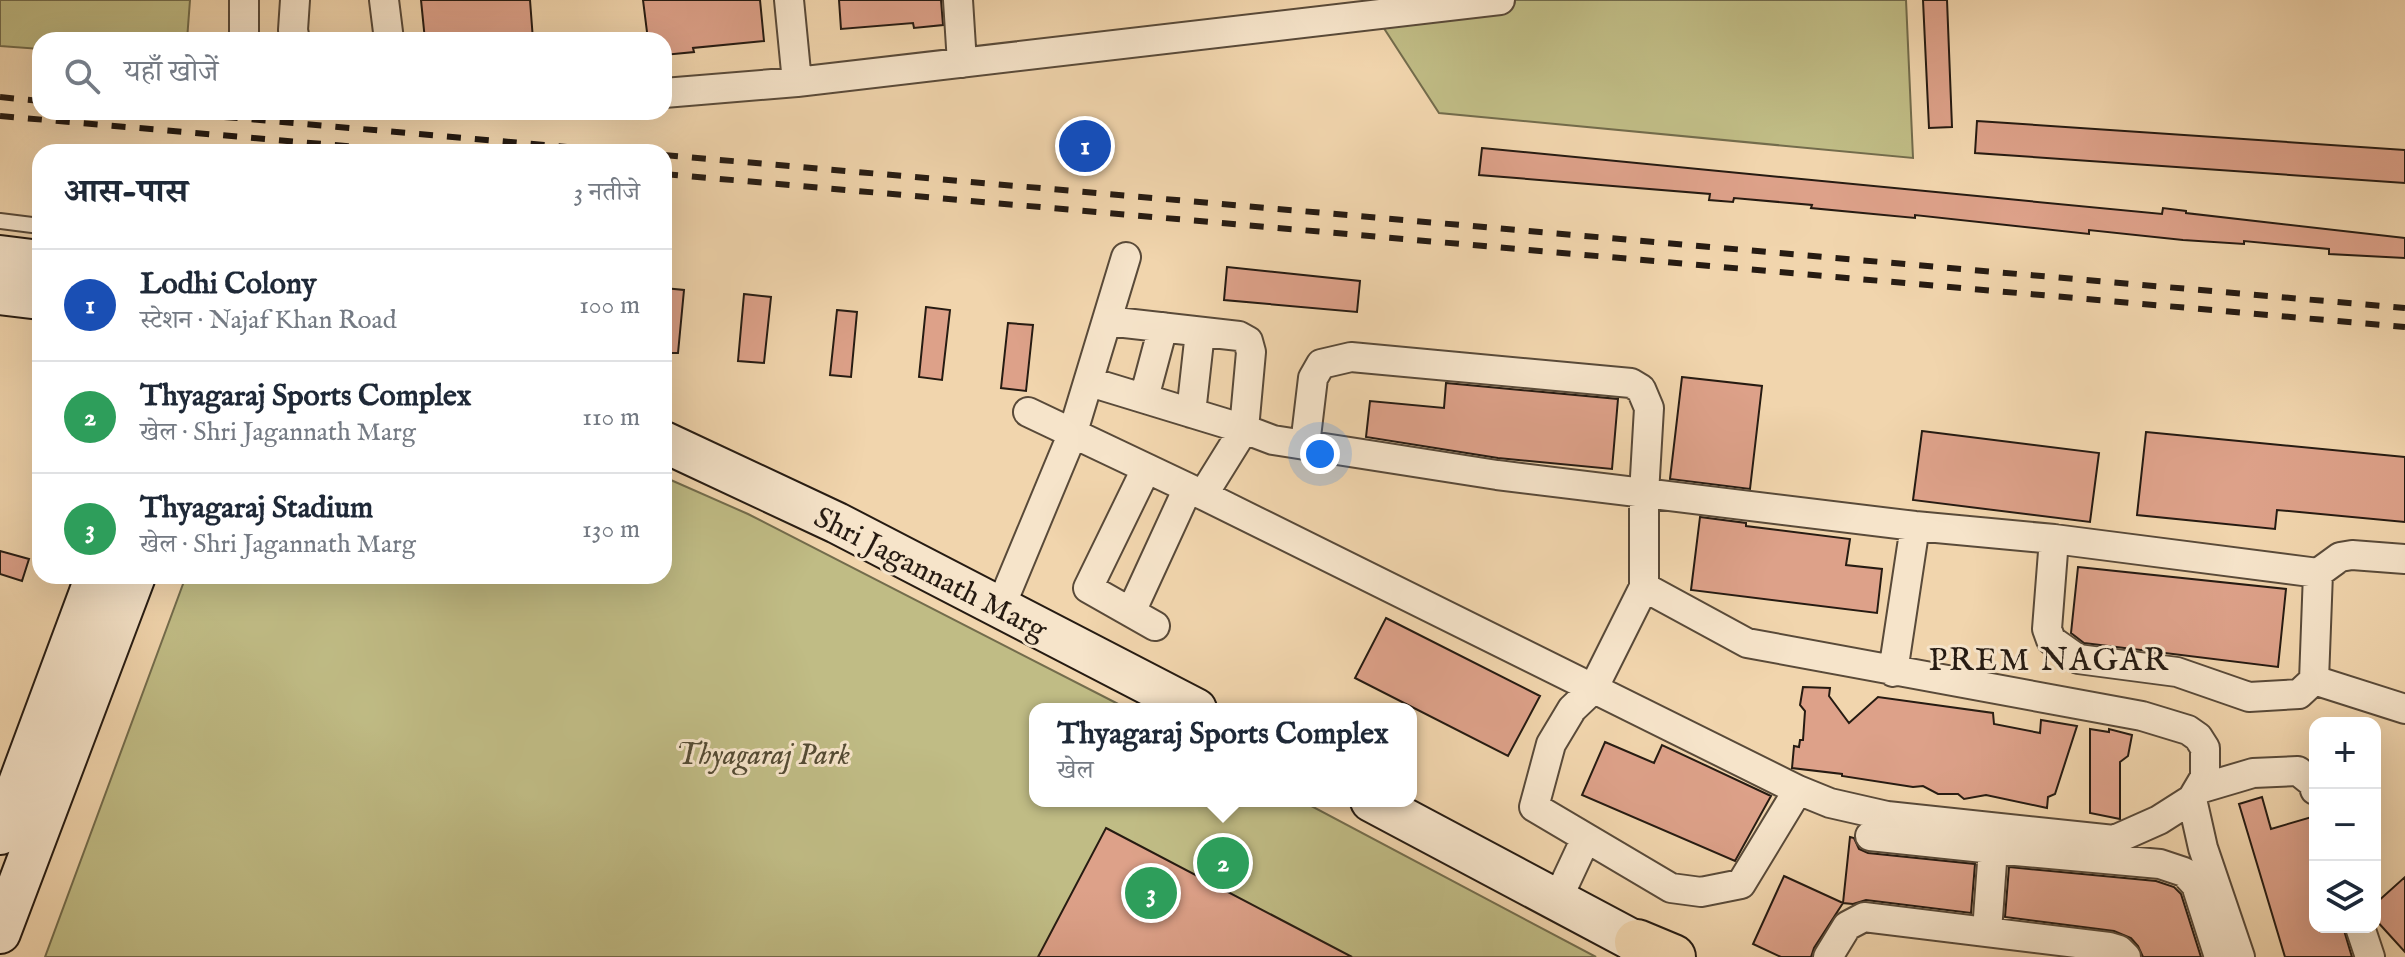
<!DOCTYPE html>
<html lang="hi">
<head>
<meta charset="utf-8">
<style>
	body { margin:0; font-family:"IM FELL English","Noto Serif Devanagari",serif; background:#f2f2f3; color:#1f2937 }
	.controls { position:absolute; right:24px; bottom:24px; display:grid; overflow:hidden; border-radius:16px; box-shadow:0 8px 32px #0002 }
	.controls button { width:72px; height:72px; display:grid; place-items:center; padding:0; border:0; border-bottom:2px solid #e0e1e3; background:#fff; color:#1f2937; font:40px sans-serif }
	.you { position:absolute; left:1320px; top:454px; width:28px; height:28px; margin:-20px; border:6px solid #fff; border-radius:50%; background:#1a73e8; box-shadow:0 0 0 12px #1a73e833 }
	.badge { display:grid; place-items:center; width:52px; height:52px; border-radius:50%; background:#ea580c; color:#fff; font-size:26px; font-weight:700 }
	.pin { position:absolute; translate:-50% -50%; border:4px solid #fff; box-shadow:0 2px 8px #0006 }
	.popup { position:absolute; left:1029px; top:703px; width:388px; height:104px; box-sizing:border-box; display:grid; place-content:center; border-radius:16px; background:#fff; filter:drop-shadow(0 2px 6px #0005); font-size:26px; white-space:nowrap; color:#747a83 }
	.popup b { font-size:30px; color:#1f2937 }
	.popup::after { content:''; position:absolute; left:50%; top:100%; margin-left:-16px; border:16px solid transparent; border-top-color:#fff }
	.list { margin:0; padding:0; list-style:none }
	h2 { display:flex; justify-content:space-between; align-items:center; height:104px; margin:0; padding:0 32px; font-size:34px }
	h2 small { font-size:26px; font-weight:400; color:#747a83 }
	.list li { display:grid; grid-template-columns:52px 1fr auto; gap:24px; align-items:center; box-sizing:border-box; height:112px; padding:0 32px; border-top:2px solid #e0e1e3 }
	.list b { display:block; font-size:30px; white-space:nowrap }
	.list p { margin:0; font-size:26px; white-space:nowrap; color:#747a83 }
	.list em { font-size:26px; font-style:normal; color:#747a83 }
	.icon { flex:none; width:44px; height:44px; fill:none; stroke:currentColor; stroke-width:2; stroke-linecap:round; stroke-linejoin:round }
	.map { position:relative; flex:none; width:2405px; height:957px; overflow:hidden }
	.search { position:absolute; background:#fff; box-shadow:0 8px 32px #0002; left:32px; top:32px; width:640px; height:88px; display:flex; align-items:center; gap:20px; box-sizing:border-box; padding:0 28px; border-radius:24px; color:#747a83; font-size:30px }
	.panel { position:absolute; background:#fff; box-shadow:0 8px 32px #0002; left:32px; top:144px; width:640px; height:440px; border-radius:24px }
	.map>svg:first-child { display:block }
	.green { fill:#c0bc85; stroke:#736c4c; stroke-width:2 }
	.building { fill:#dda189; stroke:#261b12; stroke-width:2 }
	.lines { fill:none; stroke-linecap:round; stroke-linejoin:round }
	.lane-casing { stroke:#594a39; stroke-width:18 }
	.street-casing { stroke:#594a39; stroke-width:32 }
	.secondary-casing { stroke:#261b12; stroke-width:44 }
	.highway-casing { stroke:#261b12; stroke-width:48 }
	.lane { stroke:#f6e4ca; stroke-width:14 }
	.street { stroke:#f6e4ca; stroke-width:28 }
	.secondary { stroke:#f6e4ca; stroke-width:40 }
	.highway { stroke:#f1d5ad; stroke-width:44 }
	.rail { stroke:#261b12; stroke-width:6; stroke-dasharray:14 14; stroke-linecap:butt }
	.labels { text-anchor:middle; stroke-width:6; stroke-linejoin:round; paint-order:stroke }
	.street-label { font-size:30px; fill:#261b12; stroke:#f6e4ca }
	.park-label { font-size:30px; font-style:italic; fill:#544b34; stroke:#f6e4ca }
	.neighbourhood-label { font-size:32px; letter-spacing:2px; fill:#261b12; stroke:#f6e4ca }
</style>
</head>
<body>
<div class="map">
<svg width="2405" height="957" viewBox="0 0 2405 957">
	<rect width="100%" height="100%" fill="#f1d5ad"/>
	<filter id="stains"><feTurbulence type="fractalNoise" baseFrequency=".0025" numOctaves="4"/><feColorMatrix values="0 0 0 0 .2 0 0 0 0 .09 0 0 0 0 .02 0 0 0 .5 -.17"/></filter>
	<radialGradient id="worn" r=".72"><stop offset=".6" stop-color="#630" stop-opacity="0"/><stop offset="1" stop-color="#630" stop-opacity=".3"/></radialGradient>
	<path class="green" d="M 0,0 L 190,0 L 187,40 L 40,40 L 40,49 L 0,46 Z
		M 1507,0 L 1906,0 L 1913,158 L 1439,113 L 1376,16 Z
		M 664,477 L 748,514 L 1128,709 L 1035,709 L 1035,801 L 1302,801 L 1596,957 L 45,957 L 186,576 L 664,576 Z"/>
	<path class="building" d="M 421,0 L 530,0 L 533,40 L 425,40 Z
		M 643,0 L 760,0 L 764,41 L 693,48 L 694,52 L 664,55 L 664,40 L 648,40 Z
		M 839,0 L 941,0 L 943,25 L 914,28 L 913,23 L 841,29 Z
		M 1923,0 L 1947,0 L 1952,127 L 1929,128 Z
		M 1977,121 L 2405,150 L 2405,183 L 1975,153 Z
		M 1482,148 L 2162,214 L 2163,208 L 2186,211 L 2186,213 L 2405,238 L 2405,258 L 2329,254 L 2329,249 L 2244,241 L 2244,244 L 2183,240 L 2089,230 L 2089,234 L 1915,215 L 1915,218 L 1811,208 L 1812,205 L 1734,198 L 1733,202 L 1709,200 L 1710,194 L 1479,175 Z
		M 1227,267 L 1360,281 L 1357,312 L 1224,300 Z
		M 664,288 L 684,290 L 678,353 L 664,353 Z
		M 744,294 L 771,297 L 764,363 L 738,361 Z
		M 926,307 L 950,310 L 942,380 L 919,377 Z
		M 837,310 L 857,312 L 851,377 L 830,375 Z
		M 1008,323 L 1033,325 L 1026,391 L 1001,388 Z
		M 1682,377 L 1762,386 L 1750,489 L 1670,479 Z
		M 1446,383 L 1618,399 L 1612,469 L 1498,458 L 1366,437 L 1370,401 L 1444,408 Z
		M 1922,431 L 2099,453 L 2090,522 L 1913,500 Z
		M 2146,432 L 2405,457 L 2405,522 L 2277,510 L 2275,529 L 2137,515 Z
		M 1700,517 L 1746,523 L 1746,526 L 1850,539 L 1846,565 L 1882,569 L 1877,613 L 1691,590 Z
		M 0,551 L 29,559 L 22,581 L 0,574 Z
		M 2078,567 L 2286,589 L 2278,667 L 2084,643 L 2071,633 Z
		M 1386,618 L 1540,696 L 1508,756 L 1355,678 Z
		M 1803,687 L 1830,688 L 1829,696 L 1849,723 L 1878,697 L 1993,713 L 1994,724 L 2040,733 L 2041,720 L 2077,726 L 2055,794 L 2048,797 L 2047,808 L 1986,795 L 1964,799 L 1958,794 L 1938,794 L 1923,786 L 1913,787 L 1842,776 L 1842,774 L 1792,768 L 1794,746 L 1799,747 L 1800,740 L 1803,740 L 1805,711 L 1800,705 Z
		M 2090,729 L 2109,732 L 2109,729 L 2132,735 L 2128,756 L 2120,762 L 2120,819 L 2090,813 Z
		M 1605,742 L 1654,763 L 1662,745 L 1771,796 L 1735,861 L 1582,795 Z
		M 2262,797 L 2271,829 L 2315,816 L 2315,927 L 2343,927 L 2352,957 L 2285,957 L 2239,804 Z
		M 1106,828 L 1352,957 L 1038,957 Z
		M 1850,837 L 1854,838 L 1859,849 L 1868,853 L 1975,864 L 1971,913 L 1866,900 L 1853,904 L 1843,903 Z
		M 2009,867 L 2156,881 L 2174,887 L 2181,894 L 2201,957 L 2143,957 L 2138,946 L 2131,938 L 2114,931 L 2005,917 Z
		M 1784,876 L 1843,903 L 1814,948 L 1811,957 L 1781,957 L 1753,944 Z
		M 2405,877 L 2405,952 L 2375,919 L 2375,904 Z"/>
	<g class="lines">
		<g class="lane-casing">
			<path id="lane" d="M 0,221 L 40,226"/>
		</g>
		<g class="street-casing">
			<path id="street" d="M 295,0 L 293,30 L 295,40
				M 384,0 L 389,40
				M 789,0 L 797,82
				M 958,0 L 962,63
				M 244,40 L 244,0
				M 664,93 L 797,82 L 1500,0
				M 1090,382 L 1244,429 L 1251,352 L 1248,341 L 1239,336 L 1107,321
				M 1144,398 L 1163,327
				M 1028,412 L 1203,495 L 1798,790 L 1830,803 L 1887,816 L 2114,840 L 2159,820 L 2192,799 L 2205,777 L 2205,748 L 2198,737 L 2188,730 L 2142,716 L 1747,643 L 1644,587
				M 1191,413 L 1200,332
				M 1305,445 L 1313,378 L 1321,364 L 1351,357 L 1631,383 L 1641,389 L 1649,408 L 1644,494 L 1644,587 L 1593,689 L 1572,709 L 1551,744 L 1534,807 L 1671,888 L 1701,892 L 1741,884 L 1798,790
				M 1146,469 L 1088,588 L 1155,626
				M 1203,495 L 1244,429 L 1273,440 L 1497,475 L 1915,526 L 2054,539 L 2318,573 L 2340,557 L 2352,555 L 2405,559
				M 2054,539 L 2047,629 L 2051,640 L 2078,659 L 2177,672 L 2249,697 L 2299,694 L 2314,680 L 2318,573
				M 1000,608 L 1072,435 L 1126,257
				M 1131,612 L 1188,488
				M 1893,672 L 1915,526
				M 2314,680 L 2405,709
				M 2199,789 L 2253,773 L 2298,771 L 2313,783 L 2315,790
				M 2192,799 L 2203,848 L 2240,957
				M 1870,836 L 1993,849
				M 1557,900 L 1586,838
				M 2360,927 L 2370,957
				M 1987,931 L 1993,849 L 2160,864 L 2184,872 L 2196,885 L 2219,957
				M 1828,957 L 1847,926 L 1864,917 L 2109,947 L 2119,950 L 2126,957"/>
		</g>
		<g class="secondary-casing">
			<path id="secondary" d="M 0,256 L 40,261
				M 0,294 L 40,299
				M 664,442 L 837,523 L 1196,709
				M 1371,801 L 1664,957
				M 0,834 L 96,576
				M 0,933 L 135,576"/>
		</g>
		<g class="highway-casing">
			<path id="highway" d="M 1637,942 L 1673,957"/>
		</g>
		<use href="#lane" class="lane"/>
		<use href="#street" class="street"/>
		<use href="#secondary" class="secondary"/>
		<use href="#highway" class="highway"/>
		<path class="rail" d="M 0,97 L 40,101
			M 168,112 L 624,152
			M 0,116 L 415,152
			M 664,155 L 2405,308
			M 664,174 L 2405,327"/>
	</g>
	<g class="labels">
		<g class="street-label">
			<text transform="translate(931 573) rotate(27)" y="10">Shri Jagannath Marg</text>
		</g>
		<g class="park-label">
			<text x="763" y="764">Thyagaraj Park</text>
		</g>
		<g class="neighbourhood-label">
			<text x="2049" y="670">PREM NAGAR</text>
		</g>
	</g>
	<rect width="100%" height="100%" filter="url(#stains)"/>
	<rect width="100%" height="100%" fill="url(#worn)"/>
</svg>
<div class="controls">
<button>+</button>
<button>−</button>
<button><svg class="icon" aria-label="layers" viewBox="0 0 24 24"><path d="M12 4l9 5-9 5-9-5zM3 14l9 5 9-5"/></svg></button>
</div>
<div class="you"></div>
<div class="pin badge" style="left:1085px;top:146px;background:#1a4fb4">1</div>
<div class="pin badge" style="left:1223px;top:863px;background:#2e9e5b">2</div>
<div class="popup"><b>Thyagaraj Sports Complex</b>खेल</div>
<div class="pin badge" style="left:1151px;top:893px;background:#2e9e5b">3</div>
<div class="search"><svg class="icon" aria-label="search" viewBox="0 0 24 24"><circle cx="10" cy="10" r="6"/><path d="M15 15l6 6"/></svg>यहाँ खोजें</div>
<section class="panel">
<h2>आस-पास<small>3 नतीजे</small></h2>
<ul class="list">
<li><span class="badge" style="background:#1a4fb4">1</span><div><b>Lodhi Colony</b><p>स्टेशन · Najaf Khan Road</p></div><em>100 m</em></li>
<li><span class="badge" style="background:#2e9e5b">2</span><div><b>Thyagaraj Sports Complex</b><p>खेल · Shri Jagannath Marg</p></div><em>110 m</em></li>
<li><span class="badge" style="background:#2e9e5b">3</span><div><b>Thyagaraj Stadium</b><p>खेल · Shri Jagannath Marg</p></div><em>130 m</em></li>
</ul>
</section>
</div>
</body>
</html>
